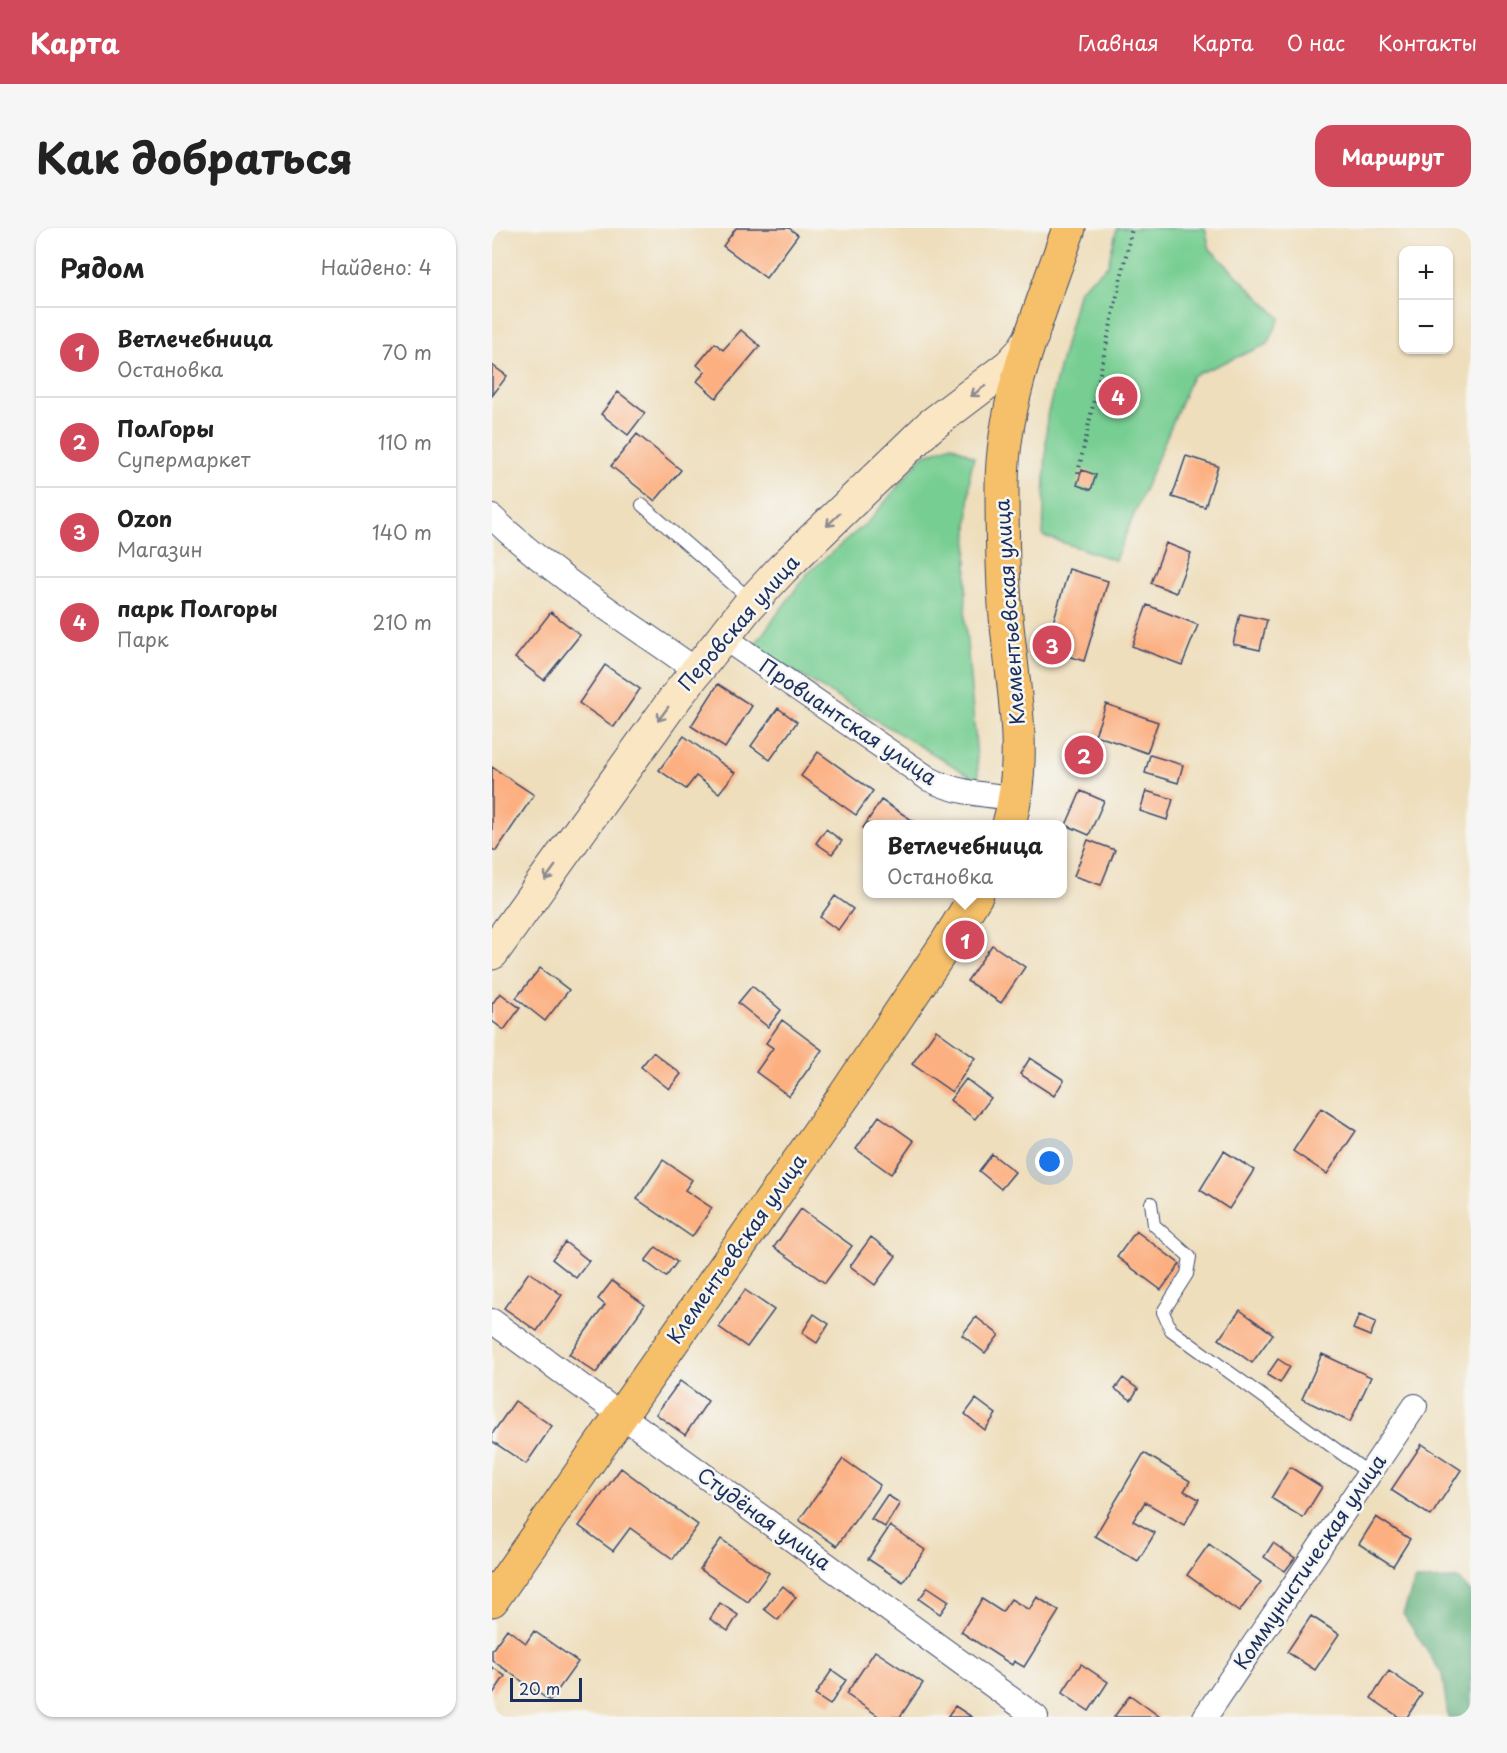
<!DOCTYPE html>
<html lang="ru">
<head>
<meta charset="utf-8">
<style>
	body { margin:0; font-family:"Playpen Sans",sans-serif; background:#f6f6f6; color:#222 }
	.controls { position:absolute; right:18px; top:18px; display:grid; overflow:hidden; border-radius:12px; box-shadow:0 2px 4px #0004 }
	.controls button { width:54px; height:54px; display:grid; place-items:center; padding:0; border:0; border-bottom:2px solid #e0e0e0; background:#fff; color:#222; font:30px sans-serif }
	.scale { position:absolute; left:18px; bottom:15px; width:72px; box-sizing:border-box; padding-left:6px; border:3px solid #1b2f5e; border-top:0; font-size:16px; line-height:21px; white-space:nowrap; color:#1b2f5e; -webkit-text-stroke:4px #f6f6f2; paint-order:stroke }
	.you { position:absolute; left:558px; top:934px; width:21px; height:21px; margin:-15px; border:4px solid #fff; border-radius:50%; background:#1a73e8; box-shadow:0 0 0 9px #1a73e833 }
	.badge { display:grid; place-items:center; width:39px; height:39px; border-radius:50%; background:#d1495b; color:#fff; font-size:20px; font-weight:700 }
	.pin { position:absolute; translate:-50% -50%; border:3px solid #fff; box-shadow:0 2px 6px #0006 }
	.popup { position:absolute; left:371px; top:592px; width:204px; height:78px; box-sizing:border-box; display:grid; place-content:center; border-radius:12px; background:#fff; filter:drop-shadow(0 2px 4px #0005); font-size:20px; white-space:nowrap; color:#767676 }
	.popup b { font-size:22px; color:#222 }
	.popup::after { content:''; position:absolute; left:50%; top:100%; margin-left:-12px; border:12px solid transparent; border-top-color:#fff }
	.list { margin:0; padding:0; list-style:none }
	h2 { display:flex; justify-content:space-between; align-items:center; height:78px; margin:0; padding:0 24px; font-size:26px }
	h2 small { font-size:20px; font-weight:400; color:#767676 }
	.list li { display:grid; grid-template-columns:39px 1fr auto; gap:18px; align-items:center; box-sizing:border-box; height:90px; padding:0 24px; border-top:2px solid #e0e0e0 }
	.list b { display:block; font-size:22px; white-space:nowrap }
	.list p { margin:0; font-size:20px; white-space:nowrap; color:#767676 }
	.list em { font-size:20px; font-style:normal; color:#767676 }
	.map { position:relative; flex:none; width:979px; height:1489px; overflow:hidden; border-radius:18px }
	header { display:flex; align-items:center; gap:36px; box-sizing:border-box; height:84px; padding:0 30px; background:#d1495b; color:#fff }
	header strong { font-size:28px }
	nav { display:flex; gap:33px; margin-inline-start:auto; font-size:21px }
	.intro { display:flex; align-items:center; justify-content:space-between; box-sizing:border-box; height:144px; padding:0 36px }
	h1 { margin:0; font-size:42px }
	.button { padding:15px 27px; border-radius:18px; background:#d1495b; color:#fff; font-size:21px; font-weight:700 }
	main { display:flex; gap:36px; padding:0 36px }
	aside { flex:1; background:#fff; border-radius:18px; box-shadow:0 2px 4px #0004 }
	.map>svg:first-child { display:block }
	.green { fill:#77ce92; stroke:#497e78; stroke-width:1.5 }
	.forest { fill:#61b17c; stroke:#3e706d; stroke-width:1.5 }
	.building { fill:#fcb082 }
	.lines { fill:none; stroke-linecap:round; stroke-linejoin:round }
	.service-casing { stroke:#3b496c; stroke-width:14 }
	.minor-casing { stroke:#3b496c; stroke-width:26 }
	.secondary-casing { stroke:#3b496c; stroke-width:35 }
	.primary-casing { stroke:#3b496c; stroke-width:35 }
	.path { stroke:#3b496c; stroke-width:4; stroke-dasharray:1.5 4.5; stroke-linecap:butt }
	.service { stroke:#fff; stroke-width:12 }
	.minor { stroke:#fff; stroke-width:24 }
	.secondary { stroke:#fbe6c4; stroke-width:33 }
	.primary { stroke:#f6c06b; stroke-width:33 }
	.oneway { stroke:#8b8a91 }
	.labels { text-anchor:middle; stroke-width:5; stroke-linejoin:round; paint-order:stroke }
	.street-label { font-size:20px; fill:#1b2f5e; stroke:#f6f6f2 }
</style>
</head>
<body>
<header>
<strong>Карта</strong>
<nav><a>Главная</a><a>Карта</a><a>О нас</a><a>Контакты</a></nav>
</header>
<div class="intro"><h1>Как добраться</h1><a class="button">Маршрут</a></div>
<main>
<aside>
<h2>Рядом<small>Найдено: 4</small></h2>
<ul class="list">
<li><span class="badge">1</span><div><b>Ветлечебница</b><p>Остановка</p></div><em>70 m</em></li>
<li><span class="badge">2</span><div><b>ПолГоры</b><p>Супермаркет</p></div><em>110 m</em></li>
<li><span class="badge">3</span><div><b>Ozon</b><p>Магазин</p></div><em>140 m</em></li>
<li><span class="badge">4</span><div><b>парк Полгоры</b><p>Парк</p></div><em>210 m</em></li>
</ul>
</aside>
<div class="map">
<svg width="979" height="1489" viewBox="0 0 979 1489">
	<rect width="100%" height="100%" fill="#f6f6f2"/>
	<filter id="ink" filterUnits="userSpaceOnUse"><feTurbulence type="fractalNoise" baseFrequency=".0167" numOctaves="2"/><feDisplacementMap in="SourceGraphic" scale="12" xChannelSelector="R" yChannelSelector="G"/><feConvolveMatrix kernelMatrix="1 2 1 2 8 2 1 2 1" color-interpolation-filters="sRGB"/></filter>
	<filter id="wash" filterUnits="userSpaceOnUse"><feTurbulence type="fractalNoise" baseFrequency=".008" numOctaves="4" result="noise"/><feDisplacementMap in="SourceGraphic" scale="24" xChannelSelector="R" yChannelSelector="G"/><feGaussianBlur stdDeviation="1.35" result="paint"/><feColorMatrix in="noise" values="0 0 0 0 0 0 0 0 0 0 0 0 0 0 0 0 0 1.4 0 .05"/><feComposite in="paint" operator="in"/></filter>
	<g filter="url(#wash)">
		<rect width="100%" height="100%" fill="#eedebc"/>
		<path class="green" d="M 625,0 L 713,0 L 718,21 L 788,90 L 776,116 L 700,148 L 623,332 L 551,308 L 555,188 L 587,62 L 616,37 Z
			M 460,217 L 482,229 L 478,246 L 473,392 L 487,553 L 261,419 L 315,346 L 379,291 L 431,228 Z"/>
		<path class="forest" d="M 966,1351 L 979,1364 L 979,1489 L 956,1489 L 950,1446 L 911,1386 L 923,1352 Z"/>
		<g id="blocks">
			<path class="building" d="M 244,0 L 297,0 L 306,7 L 274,50 L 231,18 Z
				M 249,102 L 268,118 L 224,170 L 205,153 L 213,144 L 205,137 L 223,115 L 231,122 Z
				M 0,137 L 15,148 L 0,168 Z
				M 126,164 L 153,185 L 136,207 L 109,186 Z
				M 145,206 L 189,242 L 163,273 L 119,238 Z
				M 694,228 L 726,238 L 713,279 L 680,269 Z
				M 590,242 L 604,247 L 599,262 L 585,257 Z
				M 674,315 L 699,325 L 684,365 L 659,355 Z
				M 577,341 L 616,353 L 592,433 L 553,421 Z
				M 655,377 L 706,397 L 690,437 L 640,418 Z
				M 59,384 L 88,407 L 52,452 L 23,430 Z
				M 748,386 L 775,392 L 768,422 L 741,416 Z
				M 113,437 L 148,461 L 122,499 L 87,475 Z
				M 226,456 L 260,478 L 233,520 L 199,498 Z
				M 614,476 L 666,494 L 655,525 L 603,507 Z
				M 286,480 L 305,494 L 278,532 L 259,518 Z
				M 192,508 L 243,545 L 227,565 L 204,548 L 194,561 L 167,542 Z
				M 326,524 L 381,563 L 364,587 L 309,548 Z
				M 658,527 L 691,537 L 686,555 L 653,545 Z
				M 0,539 L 42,567 L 4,623 L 0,621 Z
				M 589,563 L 612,573 L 597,607 L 574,597 Z
				M 654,563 L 681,571 L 675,592 L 648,583 Z
				M 389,572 L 426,596 L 376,596 L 375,602 L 371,600 Z
				M 334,601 L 350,613 L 340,626 L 324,615 Z
				M 596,612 L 623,622 L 609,657 L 582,648 Z
				M 343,668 L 361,681 L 346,702 L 328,689 Z
				M 500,717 L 533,739 L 509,775 L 475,753 Z
				M 48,740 L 77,762 L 53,793 L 24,770 Z
				M 260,758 L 289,782 L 276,799 L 246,775 Z
				M 8,765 L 28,780 L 12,802 L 0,793 L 0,776 Z
				M 290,792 L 330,822 L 297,868 L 264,844 L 281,820 L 274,815 Z
				M 444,802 L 483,830 L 460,864 L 420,836 Z
				M 161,824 L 189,846 L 177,861 L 149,839 Z
				M 538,830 L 572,852 L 562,868 L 528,846 Z
				M 474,851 L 499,870 L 483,891 L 458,872 Z
				M 829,880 L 864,903 L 835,946 L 801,923 Z
				M 387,888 L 422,913 L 399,946 L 364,921 Z
				M 732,923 L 762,942 L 737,981 L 708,962 Z
				M 500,926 L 523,944 L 509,961 L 487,943 Z
				M 171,932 L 200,952 L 193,962 L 220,980 L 200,1009 L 145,971 Z
				M 309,981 L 360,1018 L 333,1055 L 282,1019 Z
				M 644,1003 L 688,1036 L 669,1062 L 625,1029 Z
				M 379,1009 L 404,1028 L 383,1057 L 358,1038 Z
				M 73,1014 L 97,1033 L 84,1050 L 60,1031 Z
				M 164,1019 L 185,1034 L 174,1049 L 153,1033 Z
				M 37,1044 L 70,1067 L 45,1103 L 12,1080 Z
				M 120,1053 L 153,1077 L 104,1145 L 77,1126 L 113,1077 L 106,1071 Z
				M 253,1062 L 282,1082 L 255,1119 L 227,1099 Z
				M 748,1082 L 781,1106 L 760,1135 L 727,1111 Z
				M 322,1086 L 337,1096 L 325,1115 L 310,1105 Z
				M 867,1087 L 884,1094 L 878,1108 L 861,1101 Z
				M 484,1089 L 507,1107 L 493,1125 L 470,1107 Z
				M 830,1126 L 879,1149 L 858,1194 L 810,1171 Z
				M 786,1131 L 798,1139 L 788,1155 L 775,1147 Z
				M 631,1150 L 646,1161 L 639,1172 L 623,1161 Z
				M 188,1153 L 216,1173 L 193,1207 L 164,1186 Z
				M 484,1171 L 504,1186 L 493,1202 L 473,1186 Z
				M 23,1173 L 60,1198 L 34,1236 L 0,1213 L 0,1206 Z
				M 930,1216 L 969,1242 L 939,1288 L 899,1262 Z
				M 652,1225 L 698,1253 L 692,1263 L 707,1271 L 692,1297 L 653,1274 L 641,1293 L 663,1305 L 646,1333 L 603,1308 Z
				M 351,1231 L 388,1257 L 345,1318 L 307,1292 Z
				M 798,1239 L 830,1259 L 811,1290 L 779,1270 Z
				M 129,1240 L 206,1297 L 181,1331 L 138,1300 L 121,1323 L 87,1298 Z
				M 395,1267 L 408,1275 L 393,1299 L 379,1291 Z
				M 884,1289 L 918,1311 L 901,1338 L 867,1316 Z
				M 398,1298 L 433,1322 L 411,1354 L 376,1331 Z
				M 229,1311 L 277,1345 L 256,1374 L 208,1341 Z
				M 781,1315 L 803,1330 L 793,1343 L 772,1329 Z
				M 717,1316 L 769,1354 L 747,1384 L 695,1347 Z
				M 291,1358 L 304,1369 L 286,1392 L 272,1381 Z
				M 436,1359 L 457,1373 L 448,1386 L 427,1371 Z
				M 545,1369 L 567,1383 L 532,1439 L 522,1433 L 520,1437 L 469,1404 L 490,1371 L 510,1384 L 519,1371 L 537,1382 Z
				M 228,1375 L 246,1387 L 236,1403 L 218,1391 Z
				M 819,1388 L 847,1406 L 823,1442 L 795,1424 Z
				M 15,1401 L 34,1415 L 42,1403 L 86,1434 L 58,1473 L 0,1432 L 0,1422 Z
				M 383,1423 L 431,1455 L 408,1489 L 388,1489 L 354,1466 Z
				M 589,1436 L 616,1454 L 597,1483 L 570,1465 Z
				M 0,1439 L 13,1448 L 0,1467 Z
				M 340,1442 L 354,1452 L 338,1477 L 323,1467 Z
				M 897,1443 L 930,1466 L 915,1489 L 907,1489 L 879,1470 Z
				M 638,1467 L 668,1489 L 622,1489 Z
				M 463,1478 L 480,1489 L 455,1489 Z"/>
		</g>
	</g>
	<g filter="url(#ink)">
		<use href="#blocks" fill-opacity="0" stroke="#3b496c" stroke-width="1.5"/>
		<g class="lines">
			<g class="service-casing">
				<path id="service" d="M 150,277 L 260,373
					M 659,975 L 662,997 L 698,1029 L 695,1046 L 671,1084 L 679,1102 L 878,1246"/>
			</g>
			<g class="minor-casing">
				<path id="minor" d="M 0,289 C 61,348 135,393 204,442
					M 231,409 L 437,551 C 464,565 493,567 523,570
					M 0,1093 L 544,1489
					M 713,1489 L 923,1178"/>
			</g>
			<g class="secondary-casing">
				<path id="secondary" d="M 0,725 L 184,469 L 256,378 L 290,341 L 438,198 L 517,138 L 529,125 L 540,108"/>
			</g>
			<g class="primary-casing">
				<path id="primary" d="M 517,596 C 536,529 521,458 514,389 C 510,346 510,301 510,258 C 510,171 549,82 577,0
					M 0,1372 L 357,861 L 454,716 L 485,666"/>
			</g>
			<path class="path" d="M 586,245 L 640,0"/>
			<use href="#service" class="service"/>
			<use href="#minor" class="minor"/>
			<use href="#secondary" class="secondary"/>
			<use href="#primary" class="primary"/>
		</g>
		<defs><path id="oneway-shaft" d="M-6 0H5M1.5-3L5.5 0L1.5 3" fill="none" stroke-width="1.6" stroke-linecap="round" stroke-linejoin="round" transform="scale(1.5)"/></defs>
		<g class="oneway">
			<use href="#oneway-shaft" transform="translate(486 163) rotate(144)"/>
			<use href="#oneway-shaft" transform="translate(341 292) rotate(136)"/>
			<use href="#oneway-shaft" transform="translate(171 486) rotate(126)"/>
			<use href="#oneway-shaft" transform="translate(58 645) rotate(126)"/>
		</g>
	</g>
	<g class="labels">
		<g class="street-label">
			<text transform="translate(518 384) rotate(-94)" y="7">Клементьевская улица</text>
			<text transform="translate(247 395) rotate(-49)" y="7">Перовская улица</text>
			<text transform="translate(356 494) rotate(34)" y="7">Провиантская улица</text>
			<text transform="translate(245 1021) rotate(-55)" y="7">Клементьевская улица</text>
			<text transform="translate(272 1291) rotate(36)" y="7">Студёная улица</text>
			<text transform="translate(818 1334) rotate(-56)" y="7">Коммунистическая улица</text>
		</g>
	</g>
</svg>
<div class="controls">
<button>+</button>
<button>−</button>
</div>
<div class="scale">20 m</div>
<div class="you"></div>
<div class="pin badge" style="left:473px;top:712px">1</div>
<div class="popup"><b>Ветлечебница</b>Остановка</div>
<div class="pin badge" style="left:592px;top:527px">2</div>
<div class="pin badge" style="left:560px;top:417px">3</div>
<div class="pin badge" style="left:626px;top:168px">4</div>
</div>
</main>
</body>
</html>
